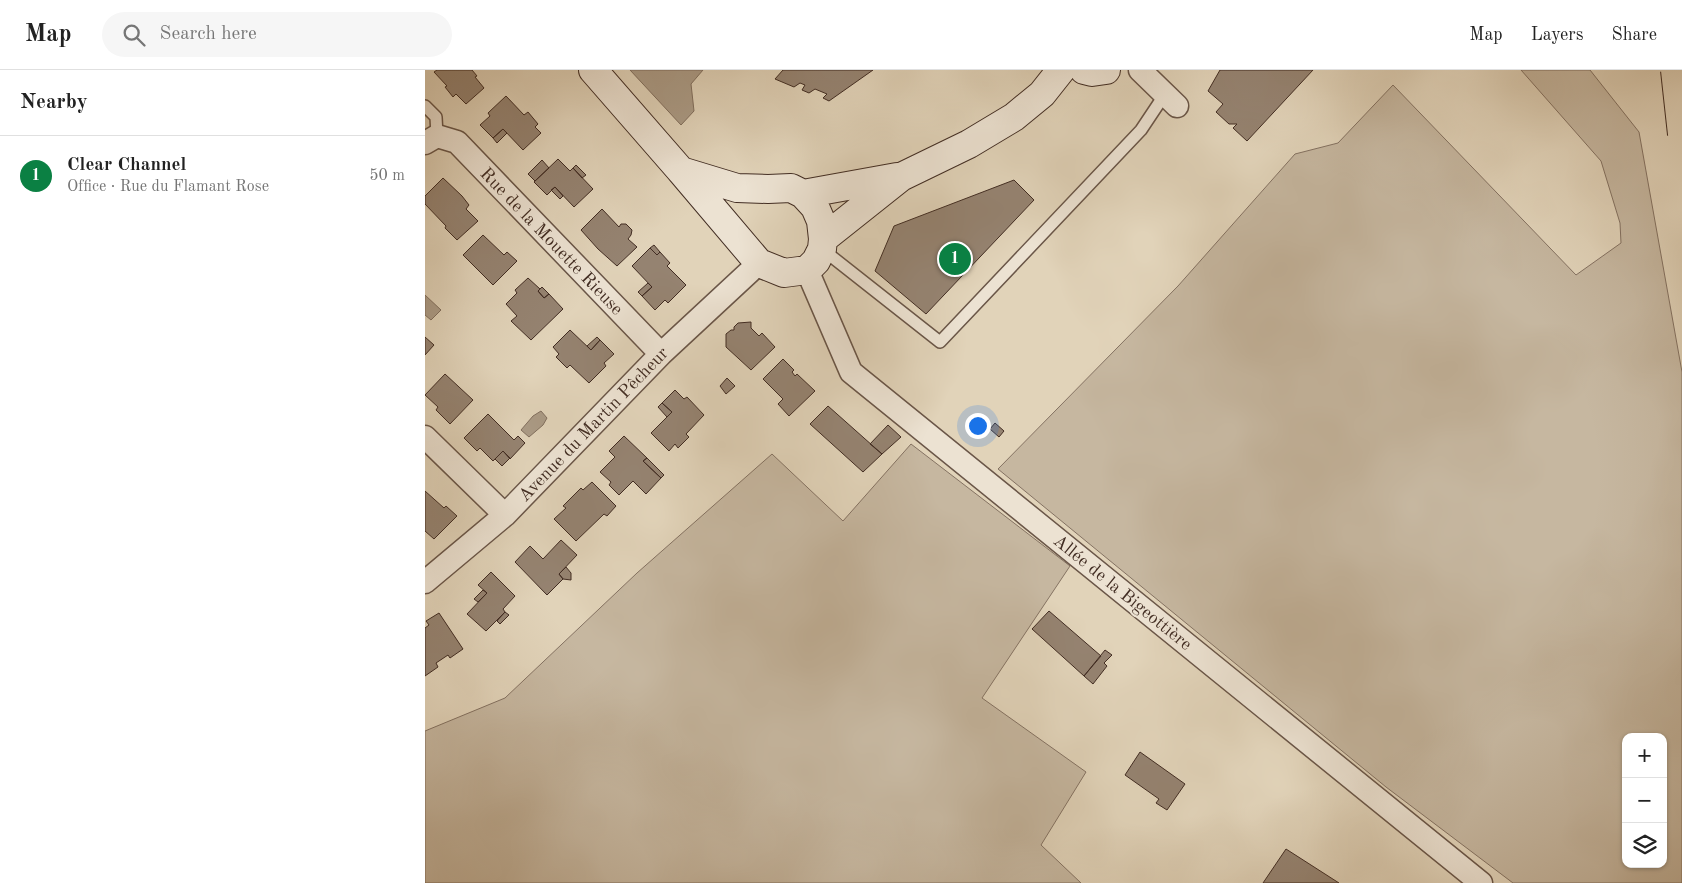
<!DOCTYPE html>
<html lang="en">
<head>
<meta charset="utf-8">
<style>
	body { margin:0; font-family:"Old Standard TT",serif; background:#f6f6f6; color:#222 }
	.controls { position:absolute; right:15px; bottom:15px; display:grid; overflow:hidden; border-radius:10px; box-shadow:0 1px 4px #0004 }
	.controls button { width:45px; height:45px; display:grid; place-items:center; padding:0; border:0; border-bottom:1px solid #e0e0e0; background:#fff; color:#222; font:25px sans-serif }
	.you { position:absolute; left:552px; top:355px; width:18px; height:18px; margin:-12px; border:4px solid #fff; border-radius:50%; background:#1a73e8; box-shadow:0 0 0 8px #1a73e833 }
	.badge { display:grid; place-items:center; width:32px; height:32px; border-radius:50%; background:#0b8043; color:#fff; font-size:16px; font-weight:700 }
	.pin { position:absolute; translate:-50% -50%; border:2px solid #fff; box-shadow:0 1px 5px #0006 }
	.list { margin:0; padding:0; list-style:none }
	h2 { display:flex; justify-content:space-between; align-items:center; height:65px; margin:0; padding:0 20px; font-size:21px }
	h2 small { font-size:16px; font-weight:400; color:#767676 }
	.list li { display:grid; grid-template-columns:32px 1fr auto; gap:15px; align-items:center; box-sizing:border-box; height:80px; padding:0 20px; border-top:1px solid #e0e0e0 }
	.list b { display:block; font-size:19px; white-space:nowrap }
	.list p { margin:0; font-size:16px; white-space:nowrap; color:#767676 }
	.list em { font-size:16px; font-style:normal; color:#767676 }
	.icon { flex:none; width:28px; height:28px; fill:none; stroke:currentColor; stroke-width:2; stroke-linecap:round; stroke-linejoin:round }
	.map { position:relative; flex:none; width:1257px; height:813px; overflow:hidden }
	header { display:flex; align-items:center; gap:30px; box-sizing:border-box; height:70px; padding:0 25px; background:#fff; border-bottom:1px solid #e0e0e0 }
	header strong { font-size:24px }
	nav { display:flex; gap:28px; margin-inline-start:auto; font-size:18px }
	.search { width:350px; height:45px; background:#f6f6f6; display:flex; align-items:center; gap:12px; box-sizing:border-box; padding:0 18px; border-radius:28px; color:#767676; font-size:19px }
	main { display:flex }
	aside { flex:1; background:#fff }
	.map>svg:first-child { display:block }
	.green { fill:#c6b7a0; stroke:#847262; fill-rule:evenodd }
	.water { fill:#ab9b86; stroke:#816f5e }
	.building { fill:#958371; stroke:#422d23 }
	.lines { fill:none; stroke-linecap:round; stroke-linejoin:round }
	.lane-casing { stroke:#6a5648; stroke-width:14 }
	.street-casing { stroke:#6a5648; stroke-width:25 }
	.secondary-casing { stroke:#422d23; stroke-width:30 }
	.lane { stroke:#ece2d2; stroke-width:11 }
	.street { stroke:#ece2d2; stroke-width:22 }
	.secondary { stroke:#ece2d2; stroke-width:28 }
	.highway-bridge-casing { stroke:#422d23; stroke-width:30; stroke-linecap:butt }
	.highway-bridge { stroke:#e1d3b9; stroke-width:28 }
	.labels { text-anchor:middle; stroke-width:4; stroke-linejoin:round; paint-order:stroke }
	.street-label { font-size:18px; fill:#422d23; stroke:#ece2d2 }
</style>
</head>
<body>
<header>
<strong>Map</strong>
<div class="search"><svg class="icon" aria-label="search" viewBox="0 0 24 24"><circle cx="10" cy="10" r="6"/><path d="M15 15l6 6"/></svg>Search here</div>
<nav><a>Map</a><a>Layers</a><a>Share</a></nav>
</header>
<main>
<aside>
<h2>Nearby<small></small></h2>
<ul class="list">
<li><span class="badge">1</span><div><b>Clear Channel</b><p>Office · Rue du Flamant Rose</p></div><em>50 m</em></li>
</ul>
</aside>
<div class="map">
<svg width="1257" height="813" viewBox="0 0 1257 813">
	<rect width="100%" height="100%" fill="#e1d3b9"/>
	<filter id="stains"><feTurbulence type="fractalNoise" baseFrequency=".004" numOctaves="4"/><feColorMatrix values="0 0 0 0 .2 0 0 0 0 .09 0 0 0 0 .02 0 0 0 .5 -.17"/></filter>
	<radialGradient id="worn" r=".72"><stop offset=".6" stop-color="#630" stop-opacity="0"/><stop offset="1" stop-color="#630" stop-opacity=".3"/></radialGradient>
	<path class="green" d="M 1096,0 L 1165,0 L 1214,62 L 1257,302 L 1257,813 L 1088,813 L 961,717 L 573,399 L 753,216 L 870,84 L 913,73 L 968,15 L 1151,205 L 1196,173 L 1195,153 L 1176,91 ZM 1201,667 L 1238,667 L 1238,794 L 1201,794 Z
		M 486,374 L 645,496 L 557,628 L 661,702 L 616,775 L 656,813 L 0,813 L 0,661 L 80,628 L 212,503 L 347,384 L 418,451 Z"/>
	<path class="water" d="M 205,0 L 278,0 L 266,14 L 269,41 L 256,55 Z
		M 0,225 L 16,240 L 6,250 L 0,245 Z
		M 116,341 L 122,348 L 118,355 L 104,367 L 96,360 L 108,346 Z"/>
	<path class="building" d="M 12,0 L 47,0 L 52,6 L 50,7 L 59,18 L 41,34 L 31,24 L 28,27 L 20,17 L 22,16 L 9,2 Z
		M 358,0 L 448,0 L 404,31 L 398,28 L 402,24 L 390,19 L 384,23 L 377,20 L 380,15 L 375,13 L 369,17 L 350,9 Z
		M 795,0 L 888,0 L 822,71 L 808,58 L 812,54 L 804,54 L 791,42 L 798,34 L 783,21 Z
		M 81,26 L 99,45 L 103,42 L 113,54 L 110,57 L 116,63 L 98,80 L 78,59 L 68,68 L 55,55 L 65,46 L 63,43 Z
		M 78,59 L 82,63 L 72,73 L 68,68 Z
		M 133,89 L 145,101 L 148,98 L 168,119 L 149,137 L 130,117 L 122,125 L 109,112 Z
		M 117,90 L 124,98 L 110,111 L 103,104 Z
		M 151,95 L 161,105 L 157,108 L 148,98 Z
		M 18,108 L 37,126 L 44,135 L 41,139 L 53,151 L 32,170 L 20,158 L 21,156 L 0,134 L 0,126 Z
		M 589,110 L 609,130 L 501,244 L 450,201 L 469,156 Z
		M 130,117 L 138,126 L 135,129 L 126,120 Z
		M 177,139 L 194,157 L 196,154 L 201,154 L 207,160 L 206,165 L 203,169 L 212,177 L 192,196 L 173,179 L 156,160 Z
		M 58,165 L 79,185 L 82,182 L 92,191 L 68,215 L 38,185 Z
		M 229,175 L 235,182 L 232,185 L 225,178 Z
		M 225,178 L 232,185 L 235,182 L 245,193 L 242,196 L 261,215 L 243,233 L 240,230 L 230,240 L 217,226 L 227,217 L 207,196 Z
		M 103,208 L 115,219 L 113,221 L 119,228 L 124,224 L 138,239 L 106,270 L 86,251 L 92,246 L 81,234 L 92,223 L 90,220 Z
		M 223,213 L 227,217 L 217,226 L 213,222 Z
		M 117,217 L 124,224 L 119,228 L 113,221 Z
		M 326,252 L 326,258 L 334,266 L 337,263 L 350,277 L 326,300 L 301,277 L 301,264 L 306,260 L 309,260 L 309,257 L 313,253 Z
		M 145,260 L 166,280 L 175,270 L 189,284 L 179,293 L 181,296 L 164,313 L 145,295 L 142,298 L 131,287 L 134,284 L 128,277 Z
		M 0,267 L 9,275 L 0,285 Z
		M 172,267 L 175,270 L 166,280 L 162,276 Z
		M 358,289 L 369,300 L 367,302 L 370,306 L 372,304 L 390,321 L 364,346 L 353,334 L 358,329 L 338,309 Z
		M 20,304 L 48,330 L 25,354 L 11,340 L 13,337 L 0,325 Z
		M 302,308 L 310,316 L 301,324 L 295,316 Z
		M 250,320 L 259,329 L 262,327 L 279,345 L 261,364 L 264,367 L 253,378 L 250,374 L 244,381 L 226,363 L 247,342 L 237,333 Z
		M 237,333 L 247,342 L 242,347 L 233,337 Z
		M 403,336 L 457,384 L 438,402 L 385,354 Z
		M 63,344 L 89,370 L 93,366 L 100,373 L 85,389 L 78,381 L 68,391 L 55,378 L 52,381 L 39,368 Z
		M 570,353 L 579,361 L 574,367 L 565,359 Z
		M 463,355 L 476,367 L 457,384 L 445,374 Z
		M 199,366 L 222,388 L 218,391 L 236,408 L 221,424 L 208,411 L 194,425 L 184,415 L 186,412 L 175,402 L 190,387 L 184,381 Z
		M 78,381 L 85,388 L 77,396 L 70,389 Z
		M 222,388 L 239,405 L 236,408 L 218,391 Z
		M 167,412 L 191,436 L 182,446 L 179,444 L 151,471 L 129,449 L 141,438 L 138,436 L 156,418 L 158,420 Z
		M 0,421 L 19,438 L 21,436 L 32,446 L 9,469 L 0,461 Z
		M 136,470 L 152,485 L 134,504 L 138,509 L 122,525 L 90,492 L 105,476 L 118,489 Z
		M 141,497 L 146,503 L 146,510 L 138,509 L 134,504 Z
		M 66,502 L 90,526 L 78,539 L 80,542 L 61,561 L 42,544 L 62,523 L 53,515 Z
		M 58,520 L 62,523 L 53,532 L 49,529 Z
		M 624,541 L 676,586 L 659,606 L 607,559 Z
		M 80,542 L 84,545 L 75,554 L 72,551 Z
		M 14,543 L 38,579 L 25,588 L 23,585 L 11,593 L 13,597 L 0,606 L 0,558 L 4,555 L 1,551 Z
		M 680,580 L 687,585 L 679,593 L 682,596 L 668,614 L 659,606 Z
		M 715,682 L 760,714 L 742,740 L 731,733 L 734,729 L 700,705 Z
		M 861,779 L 914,813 L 838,813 Z"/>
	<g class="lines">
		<g class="lane-casing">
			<path id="lane" d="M 0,36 L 11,47 L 12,66
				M 397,179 L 515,272 L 716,60 L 740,24"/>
		</g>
		<g class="street-casing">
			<path id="street" d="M 715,0 L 752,36
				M 0,73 L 12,66 L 32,72 L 236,284
				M 382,200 L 426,302 L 1056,813
				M 0,367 L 80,445
				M 0,512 L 80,445 L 236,284 L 334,193"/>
		</g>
		<g class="secondary-casing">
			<path id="secondary" d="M 168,0 L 256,101
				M 659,0 L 667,2 L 681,0
				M 256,101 L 312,118 L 343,119 L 366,118 L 378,124 L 390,137 L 396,151 L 398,169 L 397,179 L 391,191 L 382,200 L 359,203 L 334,193 Z
				M 378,124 L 472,107
				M 398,169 L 476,107 L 544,74 L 589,47 L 617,24 L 636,0"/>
		</g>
		<use href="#lane" class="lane"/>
		<use href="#street" class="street"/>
		<use href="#secondary" class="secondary"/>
		<g class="highway-bridge-casing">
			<path id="highway-bridge" d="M 1250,0 L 1257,64"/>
		</g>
		<use href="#highway-bridge" class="highway-bridge"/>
	</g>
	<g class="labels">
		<g class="street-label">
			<text transform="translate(127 171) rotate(46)" y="6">Rue de la Mouette Rieuse</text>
			<text transform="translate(168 354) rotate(-46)" y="6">Avenue du Martin Pêcheur</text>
			<text transform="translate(698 522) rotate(39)" y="6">Allée de la Bigeottière</text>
		</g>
	</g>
	<rect width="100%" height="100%" filter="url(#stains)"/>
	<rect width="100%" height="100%" fill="url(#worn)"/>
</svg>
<div class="controls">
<button>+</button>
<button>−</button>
<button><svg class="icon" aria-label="layers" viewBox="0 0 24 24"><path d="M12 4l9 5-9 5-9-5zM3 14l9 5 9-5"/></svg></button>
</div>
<div class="you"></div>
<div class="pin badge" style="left:530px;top:189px">1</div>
</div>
</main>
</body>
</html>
